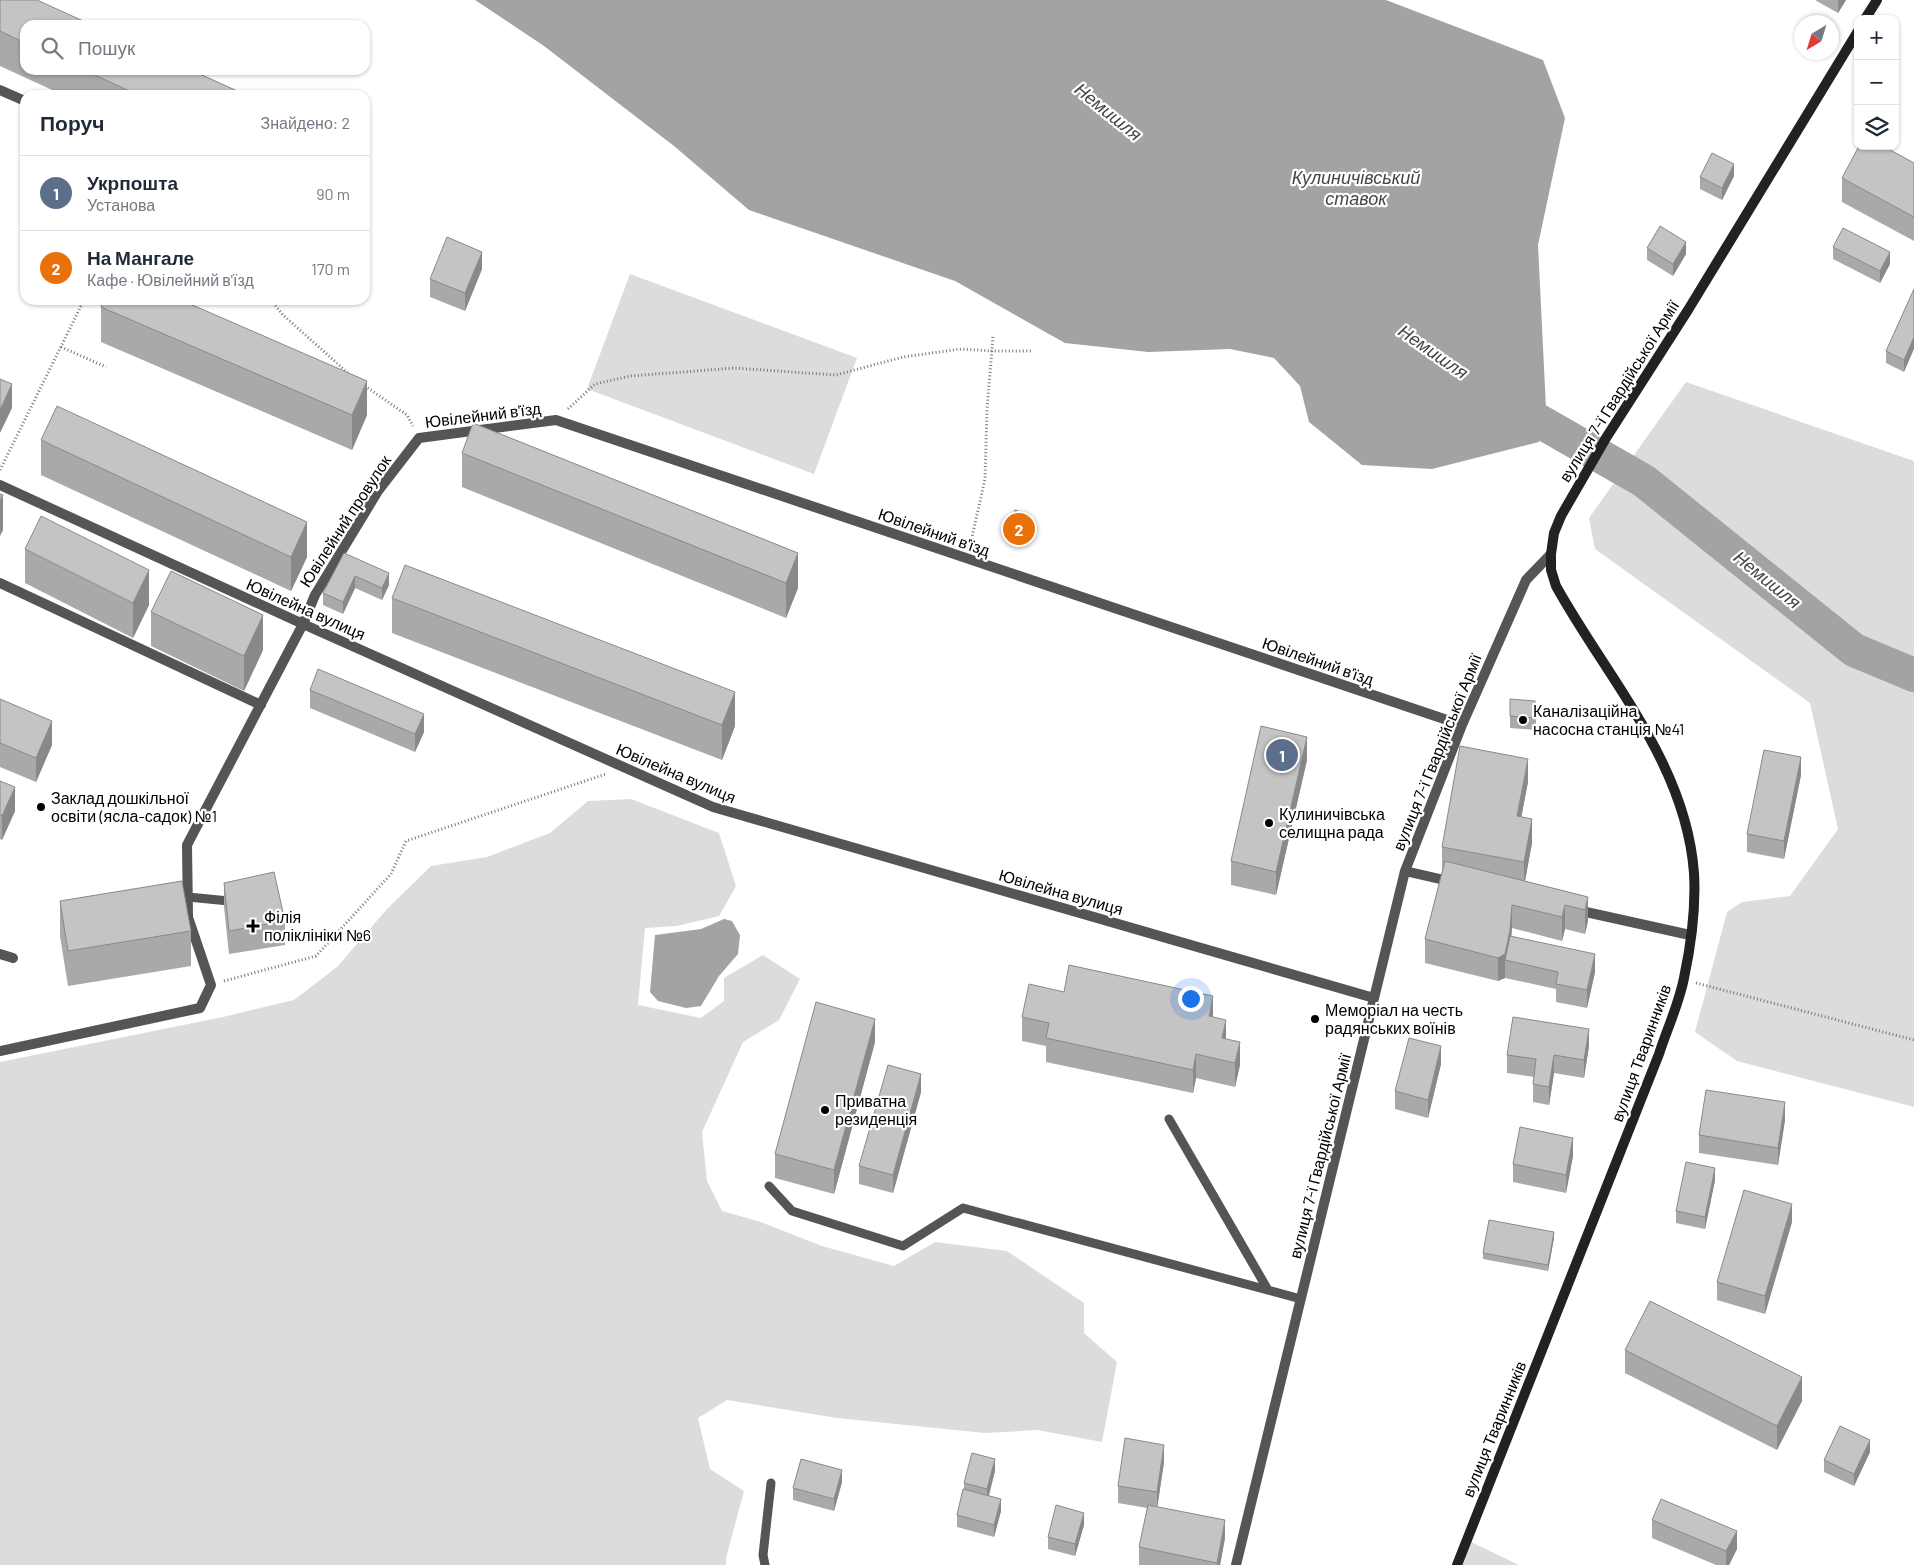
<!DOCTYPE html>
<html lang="uk">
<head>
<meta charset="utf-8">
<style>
	body { margin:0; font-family:Barlow,sans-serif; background:#f2f2f3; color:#1f2937 }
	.controls { position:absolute; right:15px; top:15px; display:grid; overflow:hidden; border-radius:10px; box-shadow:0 1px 4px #0004 }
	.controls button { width:45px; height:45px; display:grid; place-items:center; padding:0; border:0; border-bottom:1px solid #e0e1e3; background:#fff; color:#1f2937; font:25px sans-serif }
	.compass { position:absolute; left:1794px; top:15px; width:45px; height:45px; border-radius:50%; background:#fff; box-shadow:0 1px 4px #0004; rotate:218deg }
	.you { position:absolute; left:1190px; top:998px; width:18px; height:18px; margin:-12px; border:4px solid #fff; border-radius:50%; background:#1a73e8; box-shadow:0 0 0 8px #1a73e833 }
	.badge { display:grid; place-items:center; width:32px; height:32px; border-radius:50%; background:#b45309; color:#fff; font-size:16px; font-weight:700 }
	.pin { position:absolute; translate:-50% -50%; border:2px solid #fff; box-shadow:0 1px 5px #0006 }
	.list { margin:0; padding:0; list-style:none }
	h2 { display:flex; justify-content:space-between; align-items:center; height:65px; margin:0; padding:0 20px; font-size:21px }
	h2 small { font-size:16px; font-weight:400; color:#747a83 }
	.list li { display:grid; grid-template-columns:32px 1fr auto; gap:15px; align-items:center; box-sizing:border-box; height:75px; padding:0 20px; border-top:1px solid #e0e1e3 }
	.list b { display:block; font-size:19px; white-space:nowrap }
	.list p { margin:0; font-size:16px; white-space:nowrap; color:#747a83 }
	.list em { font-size:16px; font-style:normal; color:#747a83 }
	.icon { flex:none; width:28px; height:28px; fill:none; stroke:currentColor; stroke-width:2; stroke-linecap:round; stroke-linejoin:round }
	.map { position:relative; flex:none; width:1914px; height:1565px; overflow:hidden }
	.search { position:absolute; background:#fff; box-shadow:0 1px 4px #0004; left:20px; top:20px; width:350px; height:55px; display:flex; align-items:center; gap:12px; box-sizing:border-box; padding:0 18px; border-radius:15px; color:#747a83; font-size:19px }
	.panel { position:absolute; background:#fff; box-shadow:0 1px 4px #0004; left:20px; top:90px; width:350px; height:215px; border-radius:15px }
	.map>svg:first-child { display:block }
	.green { fill:#dcdcdc }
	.water { fill:#a3a3a3 }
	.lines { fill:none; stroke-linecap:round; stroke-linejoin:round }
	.river { stroke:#a3a3a3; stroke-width:34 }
	.path { stroke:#777; stroke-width:3; stroke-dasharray:1 2.5; stroke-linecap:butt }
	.lane { stroke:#555; stroke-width:9 }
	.street { stroke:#555; stroke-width:10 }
	.secondary { stroke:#222; stroke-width:10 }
	.wall { fill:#a9a9a9 }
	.shaded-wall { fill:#898989 }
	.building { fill:#c4c4c4; stroke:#898989 }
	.poi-dot { fill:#000; stroke:#fff; stroke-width:2 }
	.labels { text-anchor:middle; stroke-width:4.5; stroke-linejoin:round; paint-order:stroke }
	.street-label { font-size:16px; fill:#000; stroke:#fff }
	.poi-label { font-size:16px; fill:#000; stroke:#fff; text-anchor:start }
	.water-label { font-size:18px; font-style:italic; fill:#444; stroke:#fff }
</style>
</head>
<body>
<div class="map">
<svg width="1914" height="1565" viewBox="0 0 1914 1565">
	<rect width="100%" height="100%" fill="#fff"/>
	<path class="green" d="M 630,274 L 857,358 L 814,474 L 587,389 Z
		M 1686,382 L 1914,461 L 1914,1107 L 1737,1061 L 1695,1032 L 1727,912 L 1742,902 L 1790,896 L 1838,829 L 1810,703 L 1595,549 L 1589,518 Z
		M 631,799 L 719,833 L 736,886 L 719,916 L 677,926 L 645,928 L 638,1005 L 701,1018 L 724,1001 L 724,978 L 763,955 L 800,979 L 779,1020 L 743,1042 L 702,1132 L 707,1181 L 722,1211 L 761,1222 L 822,1246 L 894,1266 L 935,1242 L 1007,1251 L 1084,1303 L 1084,1333 L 1117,1362 L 1102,1442 L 1038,1430 L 985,1433 L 837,1418 L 727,1400 L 698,1418 L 710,1469 L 744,1491 L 726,1558 L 726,1565 L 0,1565 L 0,1062 L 223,1017 L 294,1000 L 337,967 L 387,909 L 431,866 L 487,857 L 550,833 L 588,801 Z
		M 1467,1540 L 1519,1565 L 1457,1565 Z"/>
	<path class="water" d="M 475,0 L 1386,0 L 1543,60 L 1565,118 L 1538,245 L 1546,408 L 1539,442 L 1432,469 L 1362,465 L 1309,422 L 1300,386 L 1274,358 L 1230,349 L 1148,352 L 1065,343 L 955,281 L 749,210 L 674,146 L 544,46 Z
		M 724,919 L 732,921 L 740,935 L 738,954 L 719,976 L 701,1006 L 686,1008 L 658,1001 L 650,992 L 655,935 L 701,929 Z"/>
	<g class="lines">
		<path class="river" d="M 1504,401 L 1644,481 L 1854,650 L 1914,675"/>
		<path class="path" d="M 271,300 L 283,315 L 348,373
			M 61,347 L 106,367
			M 365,386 L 407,415 L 413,426
			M 568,409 L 595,384 L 631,376 L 734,368 L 836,375 L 903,357 L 961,349 L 992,351 L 1033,351
			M 0,470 L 81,306 L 87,300
			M 970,546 L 985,479 L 987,410 L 993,336
			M 224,981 L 316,956 L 391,874 L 406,841 L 606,774
			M 1696,983 L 1914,1040"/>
		<path class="lane" d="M 188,897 L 229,901
			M 1169,1119 L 1268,1290
			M 769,1186 L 792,1211 L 903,1246 L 963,1208 L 1301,1299
			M 765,1565 L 763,1555 L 771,1483"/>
		<path class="street" d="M 0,90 L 25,101
			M 0,485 L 303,624 L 713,807 L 1374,998
			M 0,583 L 261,705
			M 1405,871 L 1453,882
			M 1577,910 L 1690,935
			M 0,954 L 13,958
			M 0,1051 L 200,1008 L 211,985 L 188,917 L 187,845 L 303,624 L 315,595 L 378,491 L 419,438 L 556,420 L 1462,725
			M 1236,1565 L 1405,871 L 1462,725 L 1526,580 L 1551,554"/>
		<path class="secondary" d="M 1865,19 L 1877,0
			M 1457,1565 L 1659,1054 C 1667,1029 1679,1004 1684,978 C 1691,945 1696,907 1694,873 C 1686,763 1607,678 1556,586 L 1551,570 L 1551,554 L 1554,533 L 1561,516 L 1606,438 L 1688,310 L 1858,31"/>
	</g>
	<path class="wall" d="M 0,0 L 25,25 L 25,70 L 191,70 L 246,95 L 63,95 L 0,66 Z
		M 1815,0 L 1846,0 L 1838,13 Z
		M 1914,163 L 1914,241 L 1842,202 L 1842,178 Z
		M 1734,176 L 1722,200 L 1700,189 L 1700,177 Z
		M 1833,247 L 1890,264 L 1880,283 L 1833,259 Z
		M 1647,248 L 1686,254 L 1673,276 L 1647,260 Z
		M 482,269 L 465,311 L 430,297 L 430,279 Z
		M 1914,289 L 1904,372 L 1886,363 L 1886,351 Z
		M 101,307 L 367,415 L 352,450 L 101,342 Z
		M 41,440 L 307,557 L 291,591 L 41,475 Z
		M 462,453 L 798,553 L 798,588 L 786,618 L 462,487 Z
		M 1030,521 L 1024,542 L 1009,538 L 1009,532 Z
		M 25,549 L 149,605 L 133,638 L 25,583 Z
		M 344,553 L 389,585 L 382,600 L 355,588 L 343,614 L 323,605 L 323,593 Z
		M 392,598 L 735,726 L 722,760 L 392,633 Z
		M 151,612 L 263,650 L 244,691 L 151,646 Z
		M 310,690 L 424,732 L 415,752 L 310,708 Z
		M 0,699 L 52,745 L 36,782 L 0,767 Z
		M 1510,699 L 1536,718 L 1536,730 L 1510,728 Z
		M 1307,760 L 1276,895 L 1231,885 L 1231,861 Z
		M 1801,775 L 1784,859 L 1747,852 L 1747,834 Z
		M 0,781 L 15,811 L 2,840 L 0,839 Z
		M 1528,782 L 1521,817 L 1532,843 L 1525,881 L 1588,897 L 1588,921 L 1585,934 L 1565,929 L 1562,941 L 1512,928 L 1511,936 L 1595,972 L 1587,1008 L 1556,1002 L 1556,989 L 1505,978 L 1498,981 L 1425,963 L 1425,939 L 1442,871 L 1442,847 Z
		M 224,883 L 285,921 L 285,945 L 229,954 L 224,907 Z
		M 60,901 L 191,931 L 191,966 L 68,986 L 60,936 Z
		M 1064,992 L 1213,1017 L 1240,1065 L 1235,1087 L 1196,1078 L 1193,1093 L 1046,1062 L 1046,1046 L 1022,1041 L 1022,1017 Z
		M 875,1042 L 834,1194 L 775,1178 L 775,1154 Z
		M 1589,1046 L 1584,1078 L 1554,1073 L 1549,1105 L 1533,1102 L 1533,1084 L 1534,1077 L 1507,1073 L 1507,1055 Z
		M 1441,1064 L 1428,1118 L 1395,1109 L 1395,1091 Z
		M 921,1092 L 893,1193 L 859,1184 L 859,1166 Z
		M 1785,1120 L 1778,1165 L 1699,1153 L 1699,1135 Z
		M 1573,1156 L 1566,1193 L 1513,1182 L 1513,1164 Z
		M 1715,1180 L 1705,1229 L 1676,1223 L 1676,1211 Z
		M 1792,1222 L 1765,1314 L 1717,1300 L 1717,1282 Z
		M 1554,1238 L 1548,1271 L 1483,1259 L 1483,1253 Z
		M 1625,1350 L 1802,1401 L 1777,1450 L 1625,1373 Z
		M 1870,1452 L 1854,1486 L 1824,1472 L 1824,1460 Z
		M 1164,1462 L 1157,1507 L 1225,1538 L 1220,1565 L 1139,1565 L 1139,1547 L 1147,1508 L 1118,1503 L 1118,1486 Z
		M 995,1471 L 989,1496 L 1001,1511 L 994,1537 L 957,1527 L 957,1515 L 964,1489 L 964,1483 Z
		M 842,1482 L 834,1511 L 793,1500 L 793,1488 Z
		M 1652,1520 L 1737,1549 L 1729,1565 L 1716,1565 L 1652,1538 Z
		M 1084,1525 L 1075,1556 L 1048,1549 L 1048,1537 Z"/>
	<path class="shaded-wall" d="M 1839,0 L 1846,0 L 1838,13 L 1838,1 Z
		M 1734,164 L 1734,176 L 1722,200 L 1722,188 Z
		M 1686,242 L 1686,254 L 1673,276 L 1673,264 Z
		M 482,252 L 482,269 L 465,311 L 465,293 Z
		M 1890,252 L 1890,264 L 1880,283 L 1880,271 Z
		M 1914,337 L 1914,349 L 1904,372 L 1904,360 Z
		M 367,381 L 367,415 L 352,450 L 352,415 Z
		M 12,384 L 12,408 L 0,433 L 0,410 Z
		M 3,495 L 3,530 L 0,536 L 0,501 Z
		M 1030,515 L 1030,521 L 1024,542 L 1024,536 Z
		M 307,522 L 307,557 L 291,591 L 291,557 Z
		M 798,553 L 798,588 L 786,618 L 786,583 Z
		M 149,570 L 149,605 L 133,638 L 133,603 Z
		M 389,573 L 389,585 L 382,600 L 382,588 Z
		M 355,576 L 355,588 L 343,614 L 343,602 Z
		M 263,615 L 263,650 L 244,691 L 244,656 Z
		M 735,692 L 735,726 L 722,760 L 722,725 Z
		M 424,714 L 424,732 L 415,752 L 415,734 Z
		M 52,721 L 52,745 L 36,782 L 36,758 Z
		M 1307,737 L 1307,760 L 1276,895 L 1276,872 Z
		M 1801,757 L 1801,775 L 1784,859 L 1784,841 Z
		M 1528,759 L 1528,782 L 1517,840 L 1517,816 Z
		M 15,787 L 15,811 L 2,840 L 2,816 Z
		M 1532,819 L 1532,843 L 1524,886 L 1524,862 Z
		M 1588,897 L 1588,921 L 1585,934 L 1585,910 Z
		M 1512,905 L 1512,928 L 1510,954 L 1505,960 L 1505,978 L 1498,981 L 1498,958 Z
		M 1565,905 L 1565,929 L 1562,941 L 1562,917 Z
		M 1595,954 L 1595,972 L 1587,1008 L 1587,990 Z
		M 1213,996 L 1213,1020 L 1209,1016 Z
		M 875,1019 L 875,1042 L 834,1194 L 834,1170 Z
		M 1226,1020 L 1226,1043 L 1222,1061 L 1222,1038 Z
		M 1589,1029 L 1589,1046 L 1584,1078 L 1584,1060 Z
		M 1240,1042 L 1240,1065 L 1235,1087 L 1235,1063 Z
		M 1441,1046 L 1441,1064 L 1428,1118 L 1428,1100 Z
		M 1196,1054 L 1196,1078 L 1193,1093 L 1193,1070 Z
		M 1554,1055 L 1554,1073 L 1549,1105 L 1549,1087 Z
		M 921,1074 L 921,1092 L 893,1193 L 893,1175 Z
		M 1785,1102 L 1785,1120 L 1778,1165 L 1778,1148 Z
		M 1573,1138 L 1573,1156 L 1566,1193 L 1566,1175 Z
		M 1715,1168 L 1715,1180 L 1705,1229 L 1705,1217 Z
		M 1792,1204 L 1792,1222 L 1765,1314 L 1765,1296 Z
		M 1554,1232 L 1554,1238 L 1548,1271 L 1548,1265 Z
		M 1802,1377 L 1802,1401 L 1777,1450 L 1777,1426 Z
		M 1870,1440 L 1870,1452 L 1854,1486 L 1854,1474 Z
		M 1164,1445 L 1164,1462 L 1157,1510 L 1157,1492 Z
		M 995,1459 L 995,1471 L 987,1501 L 987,1489 Z
		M 842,1470 L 842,1482 L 834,1511 L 834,1499 Z
		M 1001,1499 L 1001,1511 L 994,1537 L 994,1525 Z
		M 1084,1513 L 1084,1525 L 1075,1556 L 1075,1544 Z
		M 1225,1520 L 1225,1538 L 1220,1565 L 1217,1565 Z
		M 1737,1531 L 1737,1549 L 1729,1565 L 1726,1565 L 1726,1551 Z"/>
	<path class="building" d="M 0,0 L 37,0 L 92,25 L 25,25 L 25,43 L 0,31 Z
		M 84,70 L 191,70 L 246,95 L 138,95 Z
		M 1859,146 L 1883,146 L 1914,163 L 1914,217 L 1842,178 Z
		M 1712,153 L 1734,164 L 1722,188 L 1700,177 Z
		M 1660,226 L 1686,242 L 1673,264 L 1647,248 Z
		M 1843,228 L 1890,252 L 1880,271 L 1833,247 Z
		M 447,237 L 482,252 L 465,293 L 430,279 Z
		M 1914,289 L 1914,337 L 1904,360 L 1886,351 Z
		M 104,300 L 181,300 L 367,381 L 352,415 L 101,307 Z
		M 0,379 L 12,384 L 0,410 Z
		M 57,406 L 307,522 L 291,557 L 41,440 Z
		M 473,423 L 798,553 L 786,583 L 462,453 Z
		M 0,494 L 3,495 L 0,501 Z
		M 1015,510 L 1030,515 L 1024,536 L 1009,532 Z
		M 41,516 L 149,570 L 133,603 L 25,549 Z
		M 344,553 L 389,573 L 382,588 L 355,576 L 343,602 L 323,593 Z
		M 405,565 L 735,692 L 722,725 L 392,598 Z
		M 171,571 L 263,615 L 244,656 L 151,612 Z
		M 318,669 L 424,714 L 415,734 L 310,690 Z
		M 0,699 L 52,721 L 36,758 L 0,743 Z
		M 1510,699 L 1535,701 L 1536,718 L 1510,716 Z
		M 1261,726 L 1307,737 L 1276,872 L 1231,861 Z
		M 1460,746 L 1528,759 L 1517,816 L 1532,819 L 1524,862 L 1442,847 Z
		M 1764,750 L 1801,757 L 1784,841 L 1747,834 Z
		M 0,781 L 15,787 L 2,816 L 0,815 Z
		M 1445,861 L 1588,897 L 1585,910 L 1565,905 L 1562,917 L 1512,905 L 1510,930 L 1505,954 L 1498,958 L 1425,939 Z
		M 274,872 L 285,921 L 229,931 L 224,883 Z
		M 182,881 L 191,931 L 68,951 L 60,901 Z
		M 1510,936 L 1595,954 L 1587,990 L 1556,984 L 1558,972 L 1505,960 Z
		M 1069,965 L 1213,996 L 1209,1016 L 1226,1020 L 1222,1038 L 1240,1042 L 1235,1063 L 1196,1054 L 1193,1070 L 1046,1038 L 1049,1023 L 1022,1017 L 1029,984 L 1064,992 Z
		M 816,1002 L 875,1019 L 834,1170 L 775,1154 Z
		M 1513,1017 L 1589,1029 L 1584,1060 L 1554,1055 L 1549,1087 L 1533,1084 L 1536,1059 L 1507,1055 Z
		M 1409,1038 L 1441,1046 L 1428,1100 L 1395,1091 Z
		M 888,1065 L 921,1074 L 893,1175 L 859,1166 Z
		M 1706,1090 L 1785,1102 L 1778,1148 L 1699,1135 Z
		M 1520,1127 L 1573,1138 L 1566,1175 L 1513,1164 Z
		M 1686,1162 L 1715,1168 L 1705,1217 L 1676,1211 Z
		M 1744,1190 L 1792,1204 L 1765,1296 L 1717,1282 Z
		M 1489,1220 L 1554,1232 L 1548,1265 L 1483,1253 Z
		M 1650,1301 L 1802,1377 L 1777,1426 L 1625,1350 Z
		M 1840,1426 L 1870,1440 L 1854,1474 L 1824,1460 Z
		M 1125,1438 L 1164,1445 L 1157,1492 L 1118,1486 Z
		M 972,1453 L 995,1459 L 987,1489 L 964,1483 Z
		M 801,1459 L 842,1470 L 834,1499 L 793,1488 Z
		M 963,1489 L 1001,1499 L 994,1525 L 957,1515 Z
		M 1661,1499 L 1737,1531 L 1726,1551 L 1652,1520 Z
		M 1056,1505 L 1084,1513 L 1075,1544 L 1048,1537 Z
		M 1148,1505 L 1225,1520 L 1217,1563 L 1139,1547 Z"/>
	<g class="poi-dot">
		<circle cx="1523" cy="720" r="5"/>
		<circle cx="41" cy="807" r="5"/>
		<circle cx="1269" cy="823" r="5"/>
		<path d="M250.5 918.5h5v5h5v5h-5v5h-5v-5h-5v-5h5z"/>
		<circle cx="1315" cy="1019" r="5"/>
		<circle cx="825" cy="1110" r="5"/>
	</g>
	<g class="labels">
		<g class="street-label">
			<text transform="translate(1619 391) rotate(-58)" y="6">вулиця 7-ї Гвардійської Армії</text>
			<text transform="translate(483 415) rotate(-7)" y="6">Ювілейний в'їзд</text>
			<text transform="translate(345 521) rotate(-57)" y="6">Ювілейний провулок</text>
			<text transform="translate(934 532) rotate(19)" y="6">Ювілейний в'їзд</text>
			<text transform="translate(306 609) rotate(24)" y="6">Ювілейна вулиця</text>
			<text transform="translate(1318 661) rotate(19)" y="6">Ювілейний в'їзд</text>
			<text transform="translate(1437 752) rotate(-68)" y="6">вулиця 7-ї Гвардійської Армії</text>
			<text transform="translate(676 773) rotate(23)" y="6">Ювілейна вулиця</text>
			<text transform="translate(1061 892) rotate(16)" y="6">Ювілейна вулиця</text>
			<text transform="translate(1641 1053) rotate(-70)" y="6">вулиця Тваринників</text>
			<text transform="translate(1320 1156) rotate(-76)" y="6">вулиця 7-ї Гвардійської Армії</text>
			<text transform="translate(1494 1429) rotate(-68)" y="6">вулиця Тваринників</text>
		</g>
		<g class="poi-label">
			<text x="1533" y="717">Каналізаційна<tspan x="1533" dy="18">насосна станція №41</tspan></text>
			<text x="51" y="804">Заклад дошкільної<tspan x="51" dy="18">освіти (ясла-садок) №1</tspan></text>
			<text x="1279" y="820">Кулиничівська<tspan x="1279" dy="18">селищна рада</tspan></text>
			<text x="264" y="923">Філія<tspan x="264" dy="18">поліклініки №6</tspan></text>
			<text x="1325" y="1016">Меморіал на честь<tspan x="1325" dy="18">радянських воїнів</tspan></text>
			<text x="835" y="1107">Приватна<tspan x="835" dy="18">резиденція</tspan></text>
		</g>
		<g class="water-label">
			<text transform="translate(1108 112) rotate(39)" y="6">Немишля</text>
			<text x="1356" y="184">Кулиничівський<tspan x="1356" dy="21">ставок</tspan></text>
			<text transform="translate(1433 352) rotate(35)" y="6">Немишля</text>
			<text transform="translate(1767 580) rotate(39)" y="6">Немишля</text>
		</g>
	</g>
</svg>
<div class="controls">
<button>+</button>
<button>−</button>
<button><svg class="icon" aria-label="layers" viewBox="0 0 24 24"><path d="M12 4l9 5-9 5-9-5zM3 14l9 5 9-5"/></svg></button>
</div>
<svg class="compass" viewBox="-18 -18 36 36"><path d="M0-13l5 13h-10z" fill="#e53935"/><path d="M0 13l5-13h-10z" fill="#747a83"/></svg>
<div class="you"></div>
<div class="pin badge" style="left:1282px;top:755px;background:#5c6f8a">1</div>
<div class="pin badge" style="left:1019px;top:529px;background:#e8710a">2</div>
<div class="search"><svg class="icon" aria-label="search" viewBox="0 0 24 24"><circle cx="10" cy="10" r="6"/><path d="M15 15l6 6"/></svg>Пошук</div>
<section class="panel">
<h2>Поруч<small>Знайдено: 2</small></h2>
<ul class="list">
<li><span class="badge" style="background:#5c6f8a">1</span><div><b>Укрпошта</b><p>Установа</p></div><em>90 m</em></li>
<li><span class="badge" style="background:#e8710a">2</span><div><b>На Мангале</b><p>Кафе · Ювілейний в'їзд</p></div><em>170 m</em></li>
</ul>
</section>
</div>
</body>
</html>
